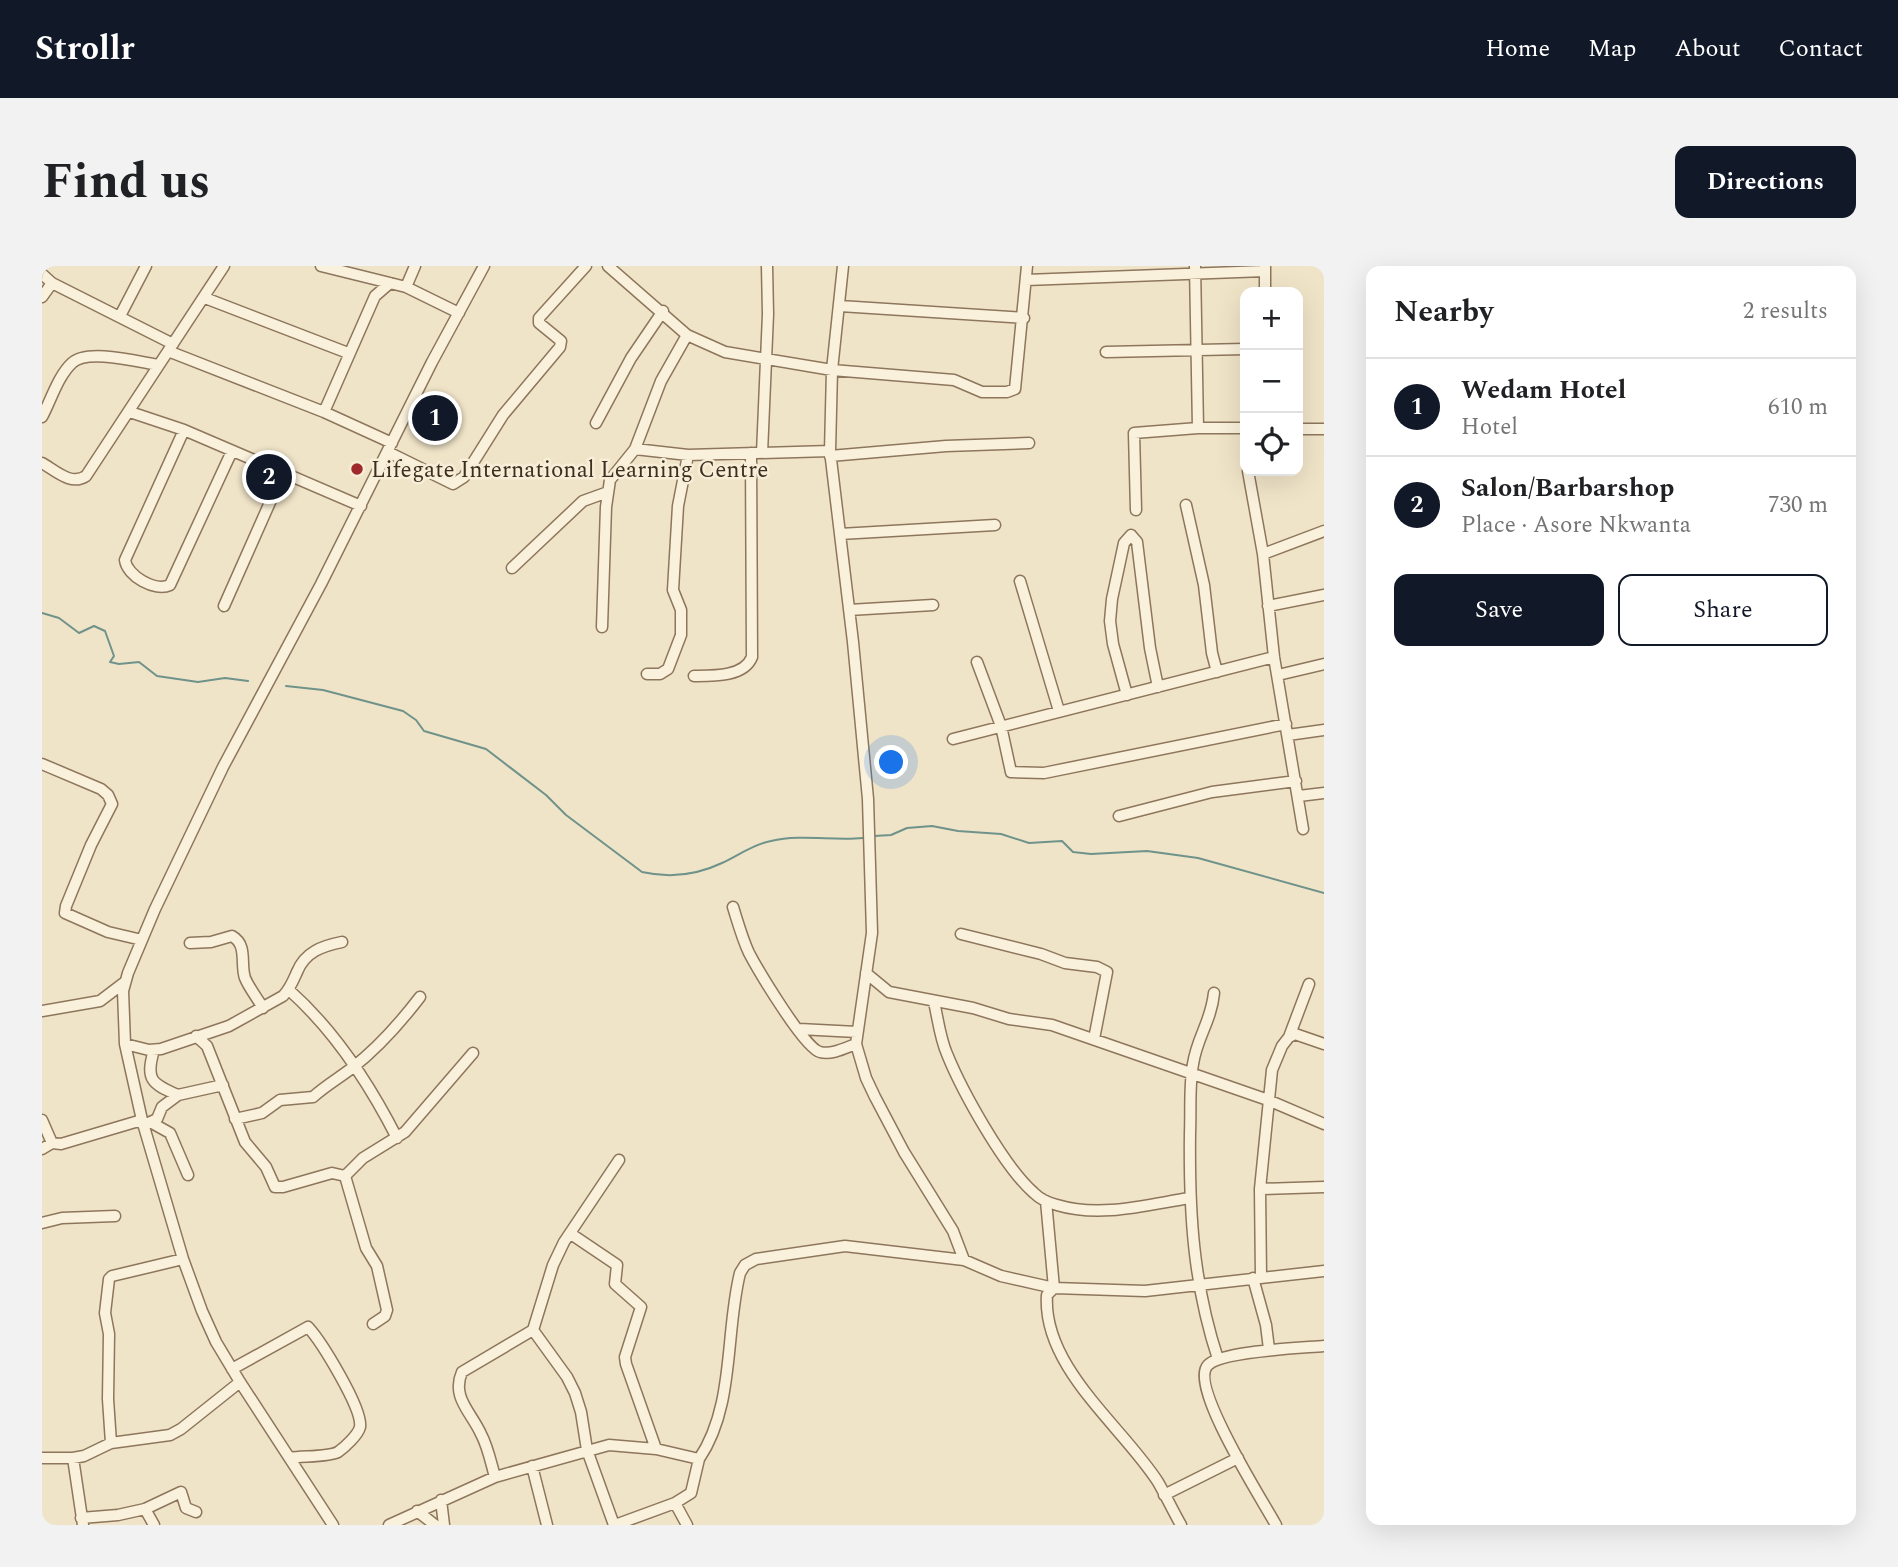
<!DOCTYPE html>
<html lang="en">
<head>
<meta charset="utf-8">
<style>
	body { margin:0; font-family:Spectral,serif; background:#f2f2f2; color:#202124 }
	.controls { position:absolute; right:21px; top:21px; display:grid; overflow:hidden; border-radius:14px; box-shadow:0 7px 28px #0002 }
	.controls button { width:63px; height:63px; display:grid; place-items:center; padding:0; border:0; border-bottom:2px solid #e0e0e0; background:#fff; color:#202124; font:35px sans-serif }
	.you { position:absolute; left:850px; top:497px; width:24px; height:24px; margin:-18px; border:5px solid #fff; border-radius:50%; background:#1a73e8; box-shadow:0 0 0 10px #1a73e833 }
	.badge { display:grid; place-items:center; width:46px; height:46px; border-radius:50%; background:#111827; color:#fff; font-size:23px; font-weight:700 }
	.pin { position:absolute; translate:-50% -50%; border:4px solid #fff; box-shadow:0 2px 7px #0006 }
	.list { margin:0; padding:0; list-style:none }
	h2 { display:flex; justify-content:space-between; align-items:center; height:91px; margin:0; padding:0 28px; font-size:30px }
	h2 small { font-size:23px; font-weight:400; color:#757577 }
	.list li { display:grid; grid-template-columns:46px 1fr auto; gap:21px; align-items:center; box-sizing:border-box; height:98px; padding:0 28px; border-top:2px solid #e0e0e0 }
	.list b { display:block; font-size:26px; white-space:nowrap }
	.list p { margin:0; font-size:23px; white-space:nowrap; color:#757577 }
	.list em { font-size:23px; font-style:normal; color:#757577 }
	.actions { display:flex; gap:14px; padding:21px 28px }
	.actions a { flex:1; padding:16px 0; border:2px solid #111827; border-radius:14px; text-align:center; font-size:24px; color:#111827 }
	.actions .main { background:#111827; color:#fff }
	.icon { flex:none; width:38px; height:38px; fill:none; stroke:currentColor; stroke-width:2; stroke-linecap:round; stroke-linejoin:round }
	.map { position:relative; flex:none; width:1282px; height:1259px; overflow:hidden; border-radius:14px }
	header { display:flex; align-items:center; gap:42px; box-sizing:border-box; height:98px; padding:0 35px; background:#111827; color:#fff }
	header strong { font-size:33px }
	nav { display:flex; gap:38px; margin-inline-start:auto; font-size:24px }
	.intro { display:flex; align-items:center; justify-content:space-between; box-sizing:border-box; height:168px; padding:0 42px }
	h1 { margin:0; font-size:49px }
	.button { padding:18px 32px; border-radius:14px; background:#111827; color:#fff; font-size:24px; font-weight:700 }
	main { display:flex; gap:42px; padding:0 42px }
	aside { flex:1; background:#fff; border-radius:14px; box-shadow:0 7px 28px #0002 }
	.map>svg:first-child { display:block }
	.lines { fill:none; stroke-linecap:round; stroke-linejoin:round }
	.stream { stroke:#6f938a; stroke-width:2 }
	.minor-casing { stroke:#8d765c; stroke-width:13 }
	.minor { stroke:#faf1dc; stroke-width:10 }
	.poi-dot { fill:#9e2a2b; stroke:#f7eed8; stroke-width:2.5 }
	.labels { text-anchor:middle; stroke-width:5; stroke-linejoin:round; paint-order:stroke }
	.poi-label { font-size:23px; fill:#3d2e20; stroke:#f7eed8; text-anchor:start }
</style>
</head>
<body>
<header>
<strong>Strollr</strong>
<nav><a>Home</a><a>Map</a><a>About</a><a>Contact</a></nav>
</header>
<div class="intro"><h1>Find us</h1><a class="button">Directions</a></div>
<main>
<div class="map">
<svg width="1282" height="1259" viewBox="0 0 1282 1259">
	<rect width="100%" height="100%" fill="#f0e4c8"/>
	<g class="lines">
		<path class="stream" d="M 0,347 L 17,352 L 37,367 L 52,360 L 63,365 L 72,390 L 68,396 L 77,398 L 97,396 L 115,410 L 156,416 L 183,412 L 206,415
			M 244,420 L 281,424 L 361,445 L 374,454 L 382,465 L 444,483 L 504,529 L 524,549 L 600,606 C 627,612 655,609 680,597 C 696,590 711,578 729,575 C 759,568 791,575 821,572
			M 832,570 L 849,569 L 865,562 L 890,560 L 916,565 L 959,568 L 987,577 L 1020,575 L 1031,586 L 1049,588 L 1105,585 L 1156,592 L 1282,627"/>
		<g class="minor-casing">
			<path id="minor" d="M 279,0 L 364,21 L 417,47
				M 566,0 L 645,69 L 683,86 L 790,104 L 912,114 L 940,126 L 965,126 L 973,123 L 985,0
				M 801,0 L 790,104 L 788,185 L 811,376 L 826,533 L 830,667 L 814,778 L 824,812 L 833,831 L 862,886 L 911,965 L 922,994
				M 1153,0 L 1156,162
				M 1223,1 L 1223,26
				M 0,8 L 10,17 L 131,78
				M 984,14 L 1223,5
				M 364,21 L 373,0
				M 0,31 L 10,17
				M 163,32 L 306,87
				M 798,40 L 982,52
				M 78,50 L 104,0
				M 126,85 L 282,146 L 350,177
				M 1064,86 L 1203,83
				M 88,146 L 142,164 L 319,240
				M 282,146 L 333,30 L 348,17
				M 0,151 C 9,134 16,110 30,97 C 45,82 97,96 117,99
				M 554,157 L 589,92 L 621,45
				M 1256,163 L 1282,163
				M 142,164 L 83,294 C 85,310 113,326 128,319 L 190,185
				M 593,183 L 646,189 L 788,185
				M 346,186 L 411,218 L 422,211 L 461,149 L 518,81 L 519,75 L 497,57 L 497,52 L 544,0
				M 720,187 L 726,48 L 725,0
				M 788,190 L 904,180 L 987,177
				M 0,197 C 14,205 29,220 44,210 L 182,0
				M 1206,205 L 1221,288 L 1232,391 L 1261,563
				M 1144,239 L 1162,319 L 1170,387 L 1175,406
				M 1094,244 L 1092,167 L 1156,162 L 1203,162
				M 798,268 L 953,259
				M 1221,288 L 1282,265
				M 470,302 L 541,235 L 566,226
				M 978,315 L 1017,445
				M 182,340 L 241,207
				M 1226,340 L 1282,329
				M 807,344 L 891,339
				M 560,361 L 564,241 L 568,214 L 593,183 L 619,115 L 645,69
				M 935,396 L 959,460 L 969,506 L 1002,507 L 1244,458
				M 605,408 L 618,408 L 626,403 L 639,369 L 639,344 L 631,324 L 636,240 L 646,189
				M 1236,409 L 1282,398
				M 652,410 C 671,410 702,411 710,391 L 709,187
				M 1085,429 L 1071,378 L 1068,355 L 1070,333 L 1082,277 L 1089,269 L 1095,276 L 1108,382 L 1116,421
				M 1246,469 L 1282,464
				M 911,473 L 1232,391
				M 0,498 L 59,523 L 66,529 L 70,538 L 49,579 L 24,640 L 23,647 L 66,666 L 100,674
				M 1257,530 L 1282,527
				M 1077,550 L 1170,526 L 1254,515
				M 691,641 C 696,657 700,672 707,687 C 716,704 763,783 778,786 C 790,789 803,782 814,778
				M 919,668 L 999,688 L 1023,697 L 1055,701 L 1065,706 L 1052,773
				M 148,677 L 169,676 L 190,670 C 206,679 198,698 203,712 C 207,722 216,733 221,742
				M 824,707 L 847,726 L 931,742 L 967,753 L 1010,759 L 1226,834 L 1282,858
				M 247,724 C 292,764 328,819 355,872
				M 1172,727 C 1169,756 1155,771 1151,798 C 1147,820 1149,844 1148,867 C 1147,946 1151,1017 1176,1093
				M 892,736 C 896,753 898,772 905,788 C 920,825 962,901 992,927 C 998,933 1007,937 1015,939 C 1058,952 1104,939 1147,932
				M 0,745 L 58,735 L 83,716
				M 757,763 L 815,766
				M 154,770 L 165,780 L 203,876 L 224,901 L 233,921 L 241,921 L 290,907 L 303,910
				M 1247,771 L 1267,718
				M 83,778 L 107,784 L 119,783 L 187,760 L 241,730 C 248,723 251,715 255,706 C 263,686 280,680 300,676
				M 112,784 C 103,814 110,818 136,829
				M 193,853 L 220,847 L 238,834 L 271,831 C 283,820 297,812 310,802 C 336,782 358,757 378,731
				M 0,854 L 10,877
				M 110,857 L 128,867 L 146,909
				M 102,859 L 115,853 L 120,841 L 136,829 L 181,819
				M 0,883 L 10,877 L 19,878 L 100,854
				M 1218,923 L 1282,921
				M 1004,935 L 1012,1022 L 1005,1029 C 1000,1101 1081,1161 1116,1216 C 1124,1230 1131,1245 1139,1259
				M 0,957 L 20,952 L 73,950
				M 529,968 L 575,999 L 573,1018 L 599,1041 L 583,1091 L 584,1098 L 614,1183
				M 1219,1011 L 1218,923 L 1230,804 L 1240,780 L 1247,771 L 1253,768 L 1282,778
				M 1211,1012 L 1224,1059 L 1227,1083
				M 331,1058 L 343,1050 L 345,1044 L 335,1000 L 324,982 L 303,910 L 321,892 L 363,866 L 431,787
				M 491,1064 L 525,1111 L 533,1127 L 539,1146 L 545,1184 L 572,1259
				M 190,1103 L 266,1061 C 279,1075 321,1143 318,1161 C 316,1169 303,1181 296,1186 C 287,1191 260,1190 248,1192
				M 69,1177 L 66,1133 L 67,1068 L 63,1047 L 67,1013 L 70,1010 L 141,993
				M 0,1192 L 31,1192 L 42,1190 L 69,1177 L 128,1169 L 139,1163 L 198,1116
				M 31,1192 L 41,1259
				M 490,1200 L 505,1259
				M 453,1211 C 449,1197 446,1181 439,1168 C 429,1146 409,1131 420,1106 L 491,1064 L 511,999 L 522,976 L 577,894
				M 1122,1229 L 1196,1192
				M 399,1234 L 402,1259
				M 633,1237 L 645,1259
				M 103,1243 L 112,1259
				M 375,1245 L 393,1259
				M 39,1252 L 76,1249 L 103,1243 L 139,1226 L 144,1242 L 154,1246
				M 291,1259 L 198,1116 L 174,1076 L 160,1045 L 141,993 L 100,854 L 83,778 L 81,725 L 86,707 L 113,643 L 181,501 L 279,318 L 390,96 L 442,0
				M 347,1259 L 453,1211 L 567,1179 L 614,1183 L 657,1193 C 693,1140 683,1067 698,1007 L 703,999 L 714,993 L 803,980 L 922,994 L 959,1010 L 1012,1022 L 1103,1025 L 1282,1005
				M 573,1259 L 633,1237 L 649,1227 L 657,1193
				M 1234,1259 C 1221,1235 1146,1119 1166,1099 C 1179,1085 1260,1082 1282,1080"/>
		</g>
		<use href="#minor" class="minor"/>
	</g>
	<circle class="poi-dot" cx="315" cy="203" r="7"/>
	<g class="labels">
		<g class="poi-label">
			<text x="329" y="211">Lifegate International Learning Centre</text>
		</g>
	</g>
</svg>
<div class="controls">
<button>+</button>
<button>−</button>
<button><svg class="icon" aria-label="locate" viewBox="0 0 24 24"><circle cx="12" cy="12" r="6"/><path d="M12 2v4M12 18v4M2 12h4M18 12h4"/></svg></button>
</div>
<div class="you"></div>
<div class="pin badge" style="left:393px;top:152px">1</div>
<div class="pin badge" style="left:227px;top:211px">2</div>
</div>
<aside>
<h2>Nearby<small>2 results</small></h2>
<ul class="list">
<li><span class="badge">1</span><div><b>Wedam Hotel</b><p>Hotel</p></div><em>610 m</em></li>
<li><span class="badge">2</span><div><b>Salon/Barbarshop</b><p>Place · Asore Nkwanta</p></div><em>730 m</em></li>
</ul>
<div class="actions"><a class="main">Save</a><a>Share</a></div>
</aside>
</main>
</body>
</html>
